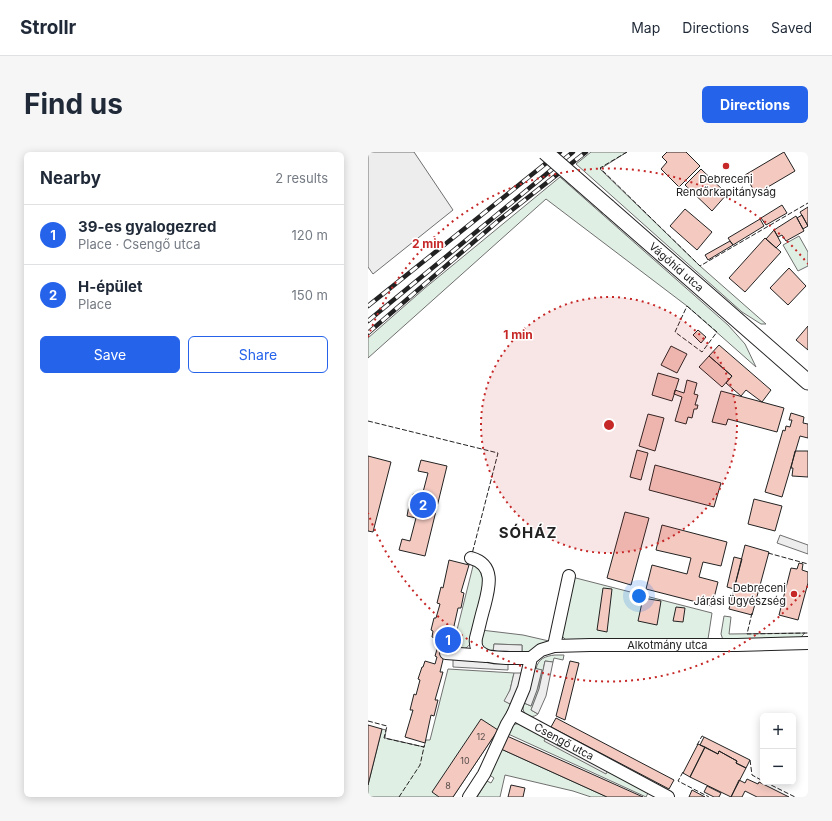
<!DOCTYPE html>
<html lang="en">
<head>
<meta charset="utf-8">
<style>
	body { margin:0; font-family:Inter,sans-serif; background:#f6f6f7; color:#1f2937 }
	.controls { position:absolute; right:12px; bottom:12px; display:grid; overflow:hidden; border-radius:6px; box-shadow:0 2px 10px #0003 }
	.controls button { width:36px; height:36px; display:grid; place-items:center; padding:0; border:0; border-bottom:1px solid #e0e1e3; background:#fff; color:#1f2937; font:20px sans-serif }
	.you { position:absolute; left:271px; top:444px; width:14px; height:14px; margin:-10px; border:3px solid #fff; border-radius:50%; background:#1a73e8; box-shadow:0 0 0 6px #1a73e833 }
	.badge { display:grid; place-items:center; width:26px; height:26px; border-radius:50%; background:#2563eb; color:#fff; font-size:13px; font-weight:700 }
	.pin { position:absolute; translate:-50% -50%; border:2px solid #fff; box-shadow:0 1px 4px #0006 }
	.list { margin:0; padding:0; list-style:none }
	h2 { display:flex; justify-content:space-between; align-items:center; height:52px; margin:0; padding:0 16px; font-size:17px }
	h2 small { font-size:13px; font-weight:400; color:#747a83 }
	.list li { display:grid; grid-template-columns:26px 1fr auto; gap:12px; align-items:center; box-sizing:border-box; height:60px; padding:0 16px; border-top:1px solid #e0e1e3 }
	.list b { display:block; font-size:15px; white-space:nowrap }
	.list p { margin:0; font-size:13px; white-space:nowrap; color:#747a83 }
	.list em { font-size:13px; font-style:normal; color:#747a83 }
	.actions { display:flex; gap:8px; padding:12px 16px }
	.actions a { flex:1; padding:9px 0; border:1px solid #2563eb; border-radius:6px; text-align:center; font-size:14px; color:#2563eb }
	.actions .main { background:#2563eb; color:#fff }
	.map { position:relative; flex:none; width:440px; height:645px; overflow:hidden; border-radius:6px }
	header { display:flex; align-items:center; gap:24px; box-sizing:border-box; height:56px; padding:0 20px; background:#fff; border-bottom:1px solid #e0e1e3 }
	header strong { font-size:19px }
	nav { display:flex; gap:22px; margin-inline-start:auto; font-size:14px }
	.intro { display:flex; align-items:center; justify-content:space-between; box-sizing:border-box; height:96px; padding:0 24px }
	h1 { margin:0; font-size:28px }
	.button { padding:10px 18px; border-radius:6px; background:#2563eb; color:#fff; font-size:14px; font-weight:700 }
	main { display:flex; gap:24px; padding:0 24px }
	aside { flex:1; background:#fff; border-radius:6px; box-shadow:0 2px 10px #0003 }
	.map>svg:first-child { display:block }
	.green { fill:#e0efe3; stroke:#6f6f6f }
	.parking { fill:#ededed; stroke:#6f6f6f }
	.building { fill:#f3c9c0; stroke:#222 }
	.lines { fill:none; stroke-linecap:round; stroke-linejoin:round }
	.minor-casing { stroke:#222; stroke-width:14 }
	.major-casing { stroke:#222; stroke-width:17 }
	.minor { stroke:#fff; stroke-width:12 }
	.major { stroke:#fff; stroke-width:15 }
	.rail-casing { stroke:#222; stroke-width:4.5 }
	.rail { stroke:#fff; stroke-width:3; stroke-dasharray:9; stroke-linecap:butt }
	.major-bridge-casing { stroke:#222; stroke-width:17; stroke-linecap:butt }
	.major-bridge { stroke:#fff; stroke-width:15 }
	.fence { stroke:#222; stroke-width:1; stroke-dasharray:5 2; stroke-linecap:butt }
	.ring { fill:none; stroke:#c62828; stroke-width:2; stroke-dasharray:2 4 }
	.poi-dot { fill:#c62828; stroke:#fff; stroke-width:1.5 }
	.labels { text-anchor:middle; stroke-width:3; stroke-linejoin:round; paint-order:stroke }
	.number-label { font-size:9px; fill:#564c4a }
	.poi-label { font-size:11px; fill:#222; stroke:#fff }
	.street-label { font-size:11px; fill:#222; stroke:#fff }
	.district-label { font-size:15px; font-weight:bold; letter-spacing:1px; fill:#222; stroke:#fff }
	.centre { fill:#c62828; stroke:#fff; stroke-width:2 }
	.ring-label { font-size:12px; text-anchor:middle; font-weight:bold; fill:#c62828; stroke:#fff; stroke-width:3; stroke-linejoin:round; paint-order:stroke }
</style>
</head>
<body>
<header>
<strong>Strollr</strong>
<nav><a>Map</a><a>Directions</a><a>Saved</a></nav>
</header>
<div class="intro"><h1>Find us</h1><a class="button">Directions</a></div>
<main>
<aside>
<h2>Nearby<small>2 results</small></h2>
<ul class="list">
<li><span class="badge">1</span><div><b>39-es gyalogezred</b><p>Place · Csengő utca</p></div><em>120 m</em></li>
<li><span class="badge">2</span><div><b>H-épület</b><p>Place</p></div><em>150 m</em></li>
</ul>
<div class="actions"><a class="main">Save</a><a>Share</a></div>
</aside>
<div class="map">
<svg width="440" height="645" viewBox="0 0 440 645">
	<rect width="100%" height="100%" fill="#fff"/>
	<path class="green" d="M 223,0 L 259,0 L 232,17 L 332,114 L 398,172 L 393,172 L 374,160 L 208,12 Z
		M 192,25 L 360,173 L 377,192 L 388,215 L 319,154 L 178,47 L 0,206 L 0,186 L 57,136 Z
		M 431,84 L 440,100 L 440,114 L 430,119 L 415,93 Z
		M 106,410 L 117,425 L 104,489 C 99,498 94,498 84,498 Z
		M 204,425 L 344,461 L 340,487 L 339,488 L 198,488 L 194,484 Z
		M 356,464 L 363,465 L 361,482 L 437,481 L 431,487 L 355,488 L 353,482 Z
		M 113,478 L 155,483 L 181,489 L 160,501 L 154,501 L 154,493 L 126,492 L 125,500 L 121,500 L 113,493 Z
		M 187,503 L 196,503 L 195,508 L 186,506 L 185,510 L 177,509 L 171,537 L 163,558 L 170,562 C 165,566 160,565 156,560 L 155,557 L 156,551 L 163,554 L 170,535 L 174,518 L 168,517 C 170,507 177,504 187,503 Z
		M 80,517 L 146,521 L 142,538 L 137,549 L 144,553 L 130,578 L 85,645 L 0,645 L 0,633 L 14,577 L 18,578 L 17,586 L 56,595 L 58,588 L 62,588 Z
		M 152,571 L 281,639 L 278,645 L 138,581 L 144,573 Z
		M 133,597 L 239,645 L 223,645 L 205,639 L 137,623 L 132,645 L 109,645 L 119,629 L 123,631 L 126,626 L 120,622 Z"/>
	<path class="parking" d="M 0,0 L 46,0 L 85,58 L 5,122 L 0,115 Z
		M 412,383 L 440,393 L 440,402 L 409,391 Z
		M 126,492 L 154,493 L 154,501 L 125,500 Z
		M 85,507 L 140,509 L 140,518 L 85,515 Z
		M 177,509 L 185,510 L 178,544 L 170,562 L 163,558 L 171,537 Z
		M 166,516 L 174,518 L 169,538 L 163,554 L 156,551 Z
		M 146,521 L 154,521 L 153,528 L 144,553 L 136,549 L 142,538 Z
		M 178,585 L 240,618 L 238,622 L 176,589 Z"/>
	<path class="building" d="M 299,0 L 318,0 L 332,14 L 311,35 L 293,17 L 299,10 L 294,5 Z
		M 416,0 L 427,19 L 388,42 L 377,23 Z
		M 333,17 L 359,42 L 344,59 L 317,33 Z
		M 414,53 L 419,61 L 398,73 L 393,66 Z
		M 440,55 L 440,74 L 432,60 Z
		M 317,57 L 344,80 L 329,98 L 302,74 Z
		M 434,63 L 440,74 L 435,77 L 429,66 Z
		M 428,64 L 436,79 L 418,89 L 414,83 L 410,85 L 406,78 Z
		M 392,67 L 396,74 L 365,93 L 360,86 Z
		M 406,78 L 413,91 L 408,96 L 398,87 Z
		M 397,86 L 413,100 L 377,140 L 361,126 Z
		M 362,89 L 365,93 L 340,108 L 337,103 Z
		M 421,116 L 438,134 L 420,153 L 402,136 Z
		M 440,174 L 440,198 L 428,188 Z
		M 330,178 L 338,185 L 333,191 L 325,183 Z
		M 351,193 L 403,238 L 394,250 L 378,238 L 373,244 L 358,231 L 364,224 L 341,204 Z
		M 303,194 L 319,202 L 309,221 L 293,213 Z
		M 341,204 L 364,224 L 354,235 L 331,215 Z
		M 290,221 L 311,227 L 304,249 L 284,243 Z
		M 319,228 L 329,231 L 326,242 L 330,243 L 327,253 L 330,253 L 329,257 L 326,257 L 324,266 L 320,265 L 318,272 L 307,269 L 314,245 L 306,242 L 307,238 L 316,241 Z
		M 353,239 L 416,256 L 409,280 L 360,267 L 358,273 L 344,270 Z
		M 423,261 L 436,265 L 435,271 L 440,272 L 440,286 L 432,284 L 414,345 L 397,340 L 415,278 L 417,279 L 418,274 L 422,275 L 424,268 L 421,268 Z
		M 280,262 L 296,266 L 287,299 L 271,294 Z
		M 269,298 L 280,301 L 273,328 L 262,325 Z
		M 427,299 L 440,299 L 440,325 L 424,324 L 425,316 L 423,316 Z
		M 0,304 L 23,310 L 5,380 L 0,379 Z
		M 53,308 L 79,314 L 57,404 L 31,398 L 34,387 L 42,389 L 48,366 L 39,364 L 42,348 L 43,349 L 45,342 L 54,344 L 60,321 L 50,319 Z
		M 287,313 L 353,331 L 346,355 L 281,338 Z
		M 386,347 L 414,354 L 407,379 L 380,372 Z
		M 257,360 L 281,366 L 263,433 L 239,426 Z
		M 294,373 L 359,390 L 353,414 L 335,410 L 331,425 L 350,430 L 344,454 L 278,437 L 284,413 L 319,422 L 323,406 L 288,398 Z
		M 377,393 L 401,400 L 384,463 L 361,457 Z
		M 366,405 L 374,407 L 366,437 L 359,435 Z
		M 81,408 L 101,413 L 93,440 L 96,441 L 93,456 L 90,456 L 84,483 L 81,483 L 72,520 L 75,520 L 67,548 L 70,548 L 66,564 L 63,563 L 57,591 L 37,585 L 45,558 L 42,558 L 46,542 L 48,543 L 52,528 L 50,527 L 54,515 L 55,515 L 57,509 L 67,512 L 69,505 L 67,504 L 70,494 L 72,495 L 74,488 L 64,485 L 65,479 L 63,478 L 66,466 L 68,466 L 72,452 L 69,451 L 73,435 L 75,436 Z
		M 431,411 L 435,412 L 434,418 L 440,420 L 440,431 L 430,468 L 411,463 L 423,416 L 429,417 Z
		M 235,436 L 244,437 L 239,480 L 229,478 Z
		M 275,446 L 293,449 L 289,473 L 270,469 Z
		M 308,455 L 317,456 L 315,470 L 305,469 Z
		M 202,509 L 211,511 L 197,568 L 188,564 Z
		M 188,566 L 306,628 L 301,637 L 183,575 Z
		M 113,567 L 130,578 L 85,645 L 71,645 L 64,640 Z
		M 0,573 L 14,577 L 0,633 Z
		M 139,584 L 275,645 L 239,645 L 133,597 Z
		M 336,585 L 382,608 L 378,616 L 368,611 L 369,609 L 351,599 L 350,602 L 332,593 Z
		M 330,592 L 337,595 L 322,625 L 315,621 Z
		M 337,595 L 350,602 L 351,599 L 369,609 L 368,611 L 378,616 L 363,645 L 322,625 Z
		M 379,627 L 390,632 L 391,630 L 421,645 L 389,645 L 377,639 L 374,645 L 363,645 L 371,628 L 377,631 Z
		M 143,633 L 157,636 L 155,645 L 140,645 Z
		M 339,634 L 353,641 L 351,645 L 346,645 L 336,640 Z
		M 324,638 L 337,645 L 321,645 Z"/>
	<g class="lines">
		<g class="minor-casing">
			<g id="minor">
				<path d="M 103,406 C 128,413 121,436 116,455 C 113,465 111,475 108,486 C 107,493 108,498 115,502 C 121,507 154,506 163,506"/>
				<path d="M 186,494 L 201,424"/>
				<path d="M 78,501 L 118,504"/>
				<path id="s1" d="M 145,562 L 300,645"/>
				<path id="s2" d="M 101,645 L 116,622 L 139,572 L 145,562 L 156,536 L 163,506 L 173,498 L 186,494 L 222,493 L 369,493 L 440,491"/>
			</g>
		</g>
		<g class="major-casing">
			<g id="major">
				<path id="s3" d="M 240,55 L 440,230"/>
			</g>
		</g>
		<use href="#minor" class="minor"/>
		<use href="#major" class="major"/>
		<g class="rail-casing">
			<path id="rail" d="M 0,154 L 192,0
				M 0,169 L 205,0
				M 0,181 L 130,69 L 218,0"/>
		</g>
		<use href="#rail" class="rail"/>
		<g class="major-bridge-casing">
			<path id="major-bridge" d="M 177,0 L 240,55"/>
		</g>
		<use href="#major-bridge" class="major-bridge"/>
		<path class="fence" d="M 259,0 L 232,16 L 332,114 L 440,51
			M 319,154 L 349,180 L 334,200 L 307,180 Z
			M 0,269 L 130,301 L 104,402
			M 400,401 L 440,412
			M 384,461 L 379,482 L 440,481
			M 0,569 L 19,574 L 16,586 L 56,595 L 57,591
			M 329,593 L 334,584 L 337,585
			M 382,608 L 384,623 L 395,629
			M 315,620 L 310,629 L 341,645
			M 397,630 L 427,645
			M 31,645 L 52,613 L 56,595"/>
	</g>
	<circle cx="241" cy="273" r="128" fill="#c62828" fill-opacity=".12"/>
	<g class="ring">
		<circle cx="241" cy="273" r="128"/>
		<path d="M440 434A256 256 0 0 1 0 361M0 185A256 256 0 0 1 440 112"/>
	</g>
	<g class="poi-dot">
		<circle cx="358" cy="14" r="4"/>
		<circle cx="426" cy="442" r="4"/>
	</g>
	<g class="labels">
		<g class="number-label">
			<text x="113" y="588">12</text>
			<text x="97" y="612">10</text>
			<text x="80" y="637">8</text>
		</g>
		<g class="poi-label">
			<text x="358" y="31">Debreceni<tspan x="358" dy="13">Rendőrkapitányság</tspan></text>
			<text x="418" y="440" text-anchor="end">Debreceni<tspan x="418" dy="13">Járási Ügyészség</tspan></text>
		</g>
		<g class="street-label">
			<text dy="4" stroke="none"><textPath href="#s3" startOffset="91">Vágóhíd utca</textPath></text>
			<text dy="4" stroke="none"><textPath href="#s2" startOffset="293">Alkotmány utca</textPath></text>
			<text dy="4" stroke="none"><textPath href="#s1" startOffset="58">Csengő utca</textPath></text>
		</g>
		<g class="district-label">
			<text x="160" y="386">SÓHÁZ</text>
		</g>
	</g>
	<circle cx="241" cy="273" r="6" class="centre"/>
	<g class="ring-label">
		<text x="60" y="96">2 min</text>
		<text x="150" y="187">1 min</text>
	</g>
</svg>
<div class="controls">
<button>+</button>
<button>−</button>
</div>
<div class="you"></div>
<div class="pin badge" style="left:80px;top:488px">1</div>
<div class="pin badge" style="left:55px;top:353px">2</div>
</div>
</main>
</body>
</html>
